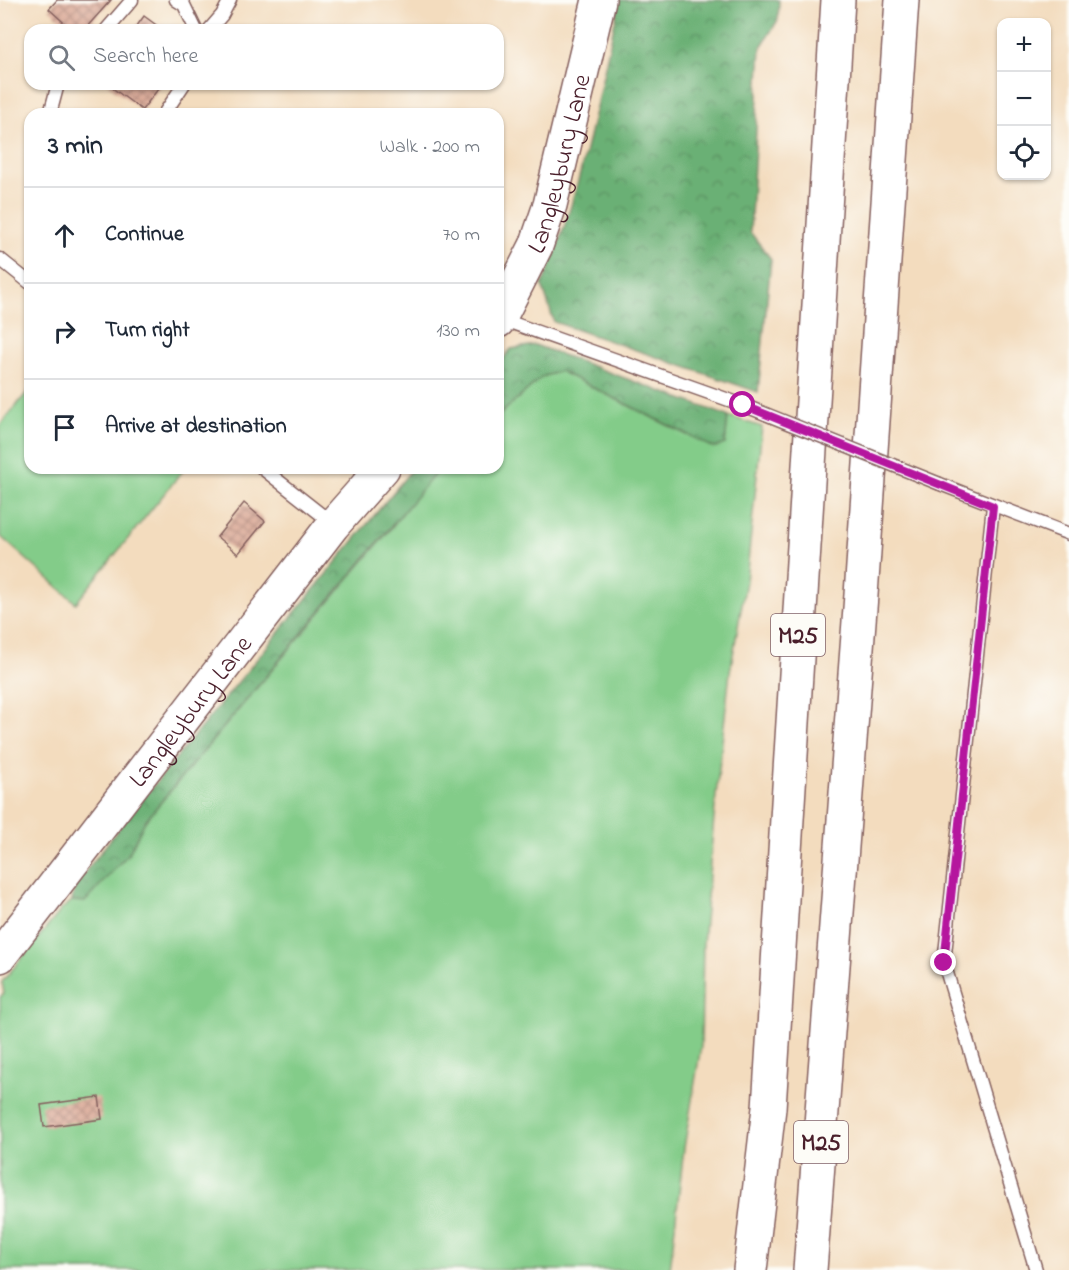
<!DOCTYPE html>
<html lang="en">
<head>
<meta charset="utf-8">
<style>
	body { margin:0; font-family:"Indie Flower",sans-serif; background:#f6f6f7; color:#1f2937 }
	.controls { position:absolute; right:18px; top:18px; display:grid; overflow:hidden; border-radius:12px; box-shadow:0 2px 4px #0004 }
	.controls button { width:54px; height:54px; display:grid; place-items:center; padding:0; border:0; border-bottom:2px solid #e0e1e3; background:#fff; color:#1f2937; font:30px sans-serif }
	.stop { position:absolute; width:18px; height:18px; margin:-14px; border:4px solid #b5179e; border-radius:50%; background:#fff }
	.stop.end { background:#b5179e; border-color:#fff; box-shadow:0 2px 6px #0008 }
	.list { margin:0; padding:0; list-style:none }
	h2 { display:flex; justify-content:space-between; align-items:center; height:78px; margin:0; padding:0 24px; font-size:26px }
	h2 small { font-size:20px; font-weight:400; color:#747a83 }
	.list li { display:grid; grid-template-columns:39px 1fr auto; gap:18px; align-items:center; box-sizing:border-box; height:96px; padding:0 24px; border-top:2px solid #e0e1e3 }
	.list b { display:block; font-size:22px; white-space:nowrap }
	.list em { font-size:20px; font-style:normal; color:#747a83 }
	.icon { flex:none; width:33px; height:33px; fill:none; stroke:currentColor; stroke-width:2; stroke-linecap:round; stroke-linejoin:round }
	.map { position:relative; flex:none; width:1069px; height:1270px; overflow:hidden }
	.search { position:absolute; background:#fff; box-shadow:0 2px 4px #0004; left:24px; top:24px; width:480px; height:66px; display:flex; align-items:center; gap:15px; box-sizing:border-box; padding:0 21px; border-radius:18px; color:#747a83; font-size:22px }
	.panel { position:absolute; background:#fff; box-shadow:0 2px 4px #0004; left:24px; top:108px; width:480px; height:366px; border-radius:18px }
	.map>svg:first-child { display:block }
	.green { fill:#83cc89; stroke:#66765a; stroke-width:1.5 }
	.forest { fill:url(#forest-crowns); stroke:#5a6850; stroke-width:1.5 }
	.building { fill:url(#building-cross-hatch) }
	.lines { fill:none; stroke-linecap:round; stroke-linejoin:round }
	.lane-casing { stroke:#85615e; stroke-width:15 }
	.secondary-casing { stroke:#85615e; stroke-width:36 }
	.highway-casing { stroke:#85615e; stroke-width:36 }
	.lane { stroke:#fff; stroke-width:12 }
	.secondary { stroke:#fff; stroke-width:33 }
	.highway { stroke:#fff; stroke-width:33 }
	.lane-bridge-casing { stroke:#85615e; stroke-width:15; stroke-linecap:butt }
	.lane-bridge { stroke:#fff; stroke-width:12 }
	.route { stroke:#b5179e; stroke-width:8 }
	.labels { text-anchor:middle; stroke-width:5; stroke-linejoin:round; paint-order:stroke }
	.shield { fill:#fdfcf7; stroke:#806168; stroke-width:1.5 }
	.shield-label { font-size:24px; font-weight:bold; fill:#4a1f2b }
	.street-label { font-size:26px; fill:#4a1f2b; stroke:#fdfcf7 }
</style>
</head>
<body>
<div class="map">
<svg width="1069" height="1270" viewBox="0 0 1069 1270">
	<defs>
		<pattern id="forest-crowns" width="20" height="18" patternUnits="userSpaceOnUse" patternTransform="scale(1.5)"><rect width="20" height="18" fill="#6ab075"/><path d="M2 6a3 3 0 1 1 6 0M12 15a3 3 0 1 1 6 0" fill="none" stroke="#598f60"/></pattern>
		<pattern id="building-cross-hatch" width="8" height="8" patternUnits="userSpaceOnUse" patternTransform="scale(1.5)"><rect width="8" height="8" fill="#daa996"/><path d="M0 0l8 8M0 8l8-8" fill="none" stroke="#b3897b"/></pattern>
	</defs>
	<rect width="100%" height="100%" fill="#fdfcf7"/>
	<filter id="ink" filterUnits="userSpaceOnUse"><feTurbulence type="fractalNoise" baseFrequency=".0167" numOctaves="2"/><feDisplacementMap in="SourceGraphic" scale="12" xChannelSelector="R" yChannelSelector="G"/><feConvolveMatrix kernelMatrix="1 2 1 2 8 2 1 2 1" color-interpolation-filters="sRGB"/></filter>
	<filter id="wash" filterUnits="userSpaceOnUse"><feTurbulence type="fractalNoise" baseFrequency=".008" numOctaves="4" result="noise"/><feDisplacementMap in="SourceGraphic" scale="24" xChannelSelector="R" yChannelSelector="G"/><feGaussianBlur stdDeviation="1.35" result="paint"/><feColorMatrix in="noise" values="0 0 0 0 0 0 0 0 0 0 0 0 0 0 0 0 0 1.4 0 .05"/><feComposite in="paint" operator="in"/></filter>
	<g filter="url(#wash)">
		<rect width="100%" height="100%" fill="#f3dcbe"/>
		<path class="green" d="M 560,371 L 687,435 L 725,444 L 728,416 L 762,427 L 746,581 L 730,672 L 716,795 L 703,944 L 701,1046 L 684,1148 L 670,1270 L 0,1270 L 0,997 L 4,993 L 2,982 L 62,909 L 72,901 L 85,901 L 129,853 L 145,821 L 388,532 L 431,476 L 440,468 L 498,468 L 498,416 L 542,377 Z
			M 30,389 L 30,468 L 185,468 L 76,603 L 0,536 L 0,425 Z"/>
		<path class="forest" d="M 620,0 L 779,0 L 778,20 L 761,47 L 750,232 L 771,259 L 758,392 L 554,322 L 542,285 C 582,195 597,95 620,0 Z
			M 535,345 L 728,416 L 725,444 L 714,448 L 560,371 L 542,377 L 498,416 L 498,365 L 511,349 Z
			M 413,468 L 440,468 L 145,821 L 129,853 L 85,902 L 72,901 L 75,885 L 127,818 Z"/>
		<g id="blocks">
			<path class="building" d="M 57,0 L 111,0 L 84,30 L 72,30 L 49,9 Z
				M 144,16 L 163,30 L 134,30 Z
				M 107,84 L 162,84 L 142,110 Z
				M 244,503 L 265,521 L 238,554 L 217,537 Z
				M 99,1097 L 102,1119 L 44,1127 L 41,1105 Z"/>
		</g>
	</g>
	<g filter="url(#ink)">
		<use href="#blocks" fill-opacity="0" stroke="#85615e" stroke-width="1.5"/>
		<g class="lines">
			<g class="lane-casing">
				<path id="lane" d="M 176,0 L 184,5 L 196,30
					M 106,30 L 132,0
					M 209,30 L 222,15 L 230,0
					M 50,114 L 58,84
					M 164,114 L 184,84
					M 0,259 L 30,283
					M 501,319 L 743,405
					M 262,468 L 332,523
					M 940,484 L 1069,534
					M 993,506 L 944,963 L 1036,1270"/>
			</g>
			<g class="secondary-casing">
				<g id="secondary">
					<path id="s1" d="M 498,321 L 536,246 L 550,205 L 599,0"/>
					<path id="s2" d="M 0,956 L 333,525 L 383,468"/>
				</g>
			</g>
			<g class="highway-casing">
				<path id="highway" d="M 750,1270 L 769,1108 L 838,0
					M 810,1270 L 861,595 L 902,0"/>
			</g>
			<use href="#lane" class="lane"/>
			<use href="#secondary" class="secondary"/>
			<use href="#highway" class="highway"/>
			<g class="lane-bridge-casing">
				<path id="lane-bridge" d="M 743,405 L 940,484"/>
			</g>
			<use href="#lane-bridge" class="lane-bridge"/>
		</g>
	</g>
	<g class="lines" filter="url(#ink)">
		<path class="route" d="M 743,405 L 993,506 L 944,963"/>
	</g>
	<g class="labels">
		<g class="shield">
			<rect x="771" y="614" width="54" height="42" rx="4.5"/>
			<rect x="794" y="1121" width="54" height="42" rx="4.5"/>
		</g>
		<g class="shield-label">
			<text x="798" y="643">M25</text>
			<text x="821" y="1150">M25</text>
		</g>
		<g class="street-label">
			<text dy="9" stroke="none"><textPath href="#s1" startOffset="170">Langleybury Lane</textPath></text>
			<text dy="9" stroke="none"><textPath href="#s2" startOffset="310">Langleybury Lane</textPath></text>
		</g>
	</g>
</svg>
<div class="controls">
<button>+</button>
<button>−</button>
<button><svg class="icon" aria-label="locate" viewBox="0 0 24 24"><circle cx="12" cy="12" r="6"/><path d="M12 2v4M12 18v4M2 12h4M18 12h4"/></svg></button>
</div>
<div class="stop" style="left:743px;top:405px"></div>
<div class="stop end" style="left:944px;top:963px"></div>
<div class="search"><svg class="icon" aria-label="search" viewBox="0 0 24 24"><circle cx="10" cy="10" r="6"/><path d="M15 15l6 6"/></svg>Search here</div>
<section class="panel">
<h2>3 min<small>Walk · 200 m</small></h2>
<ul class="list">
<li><svg class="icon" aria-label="ahead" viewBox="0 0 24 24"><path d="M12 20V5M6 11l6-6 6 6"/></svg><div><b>Continue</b></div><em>70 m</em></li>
<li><svg class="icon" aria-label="right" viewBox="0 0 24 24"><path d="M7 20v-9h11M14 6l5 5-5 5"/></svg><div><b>Turn right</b></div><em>130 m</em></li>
<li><svg class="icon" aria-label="arrive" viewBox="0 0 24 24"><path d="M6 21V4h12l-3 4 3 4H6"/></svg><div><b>Arrive at destination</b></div></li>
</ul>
</section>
</div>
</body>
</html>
